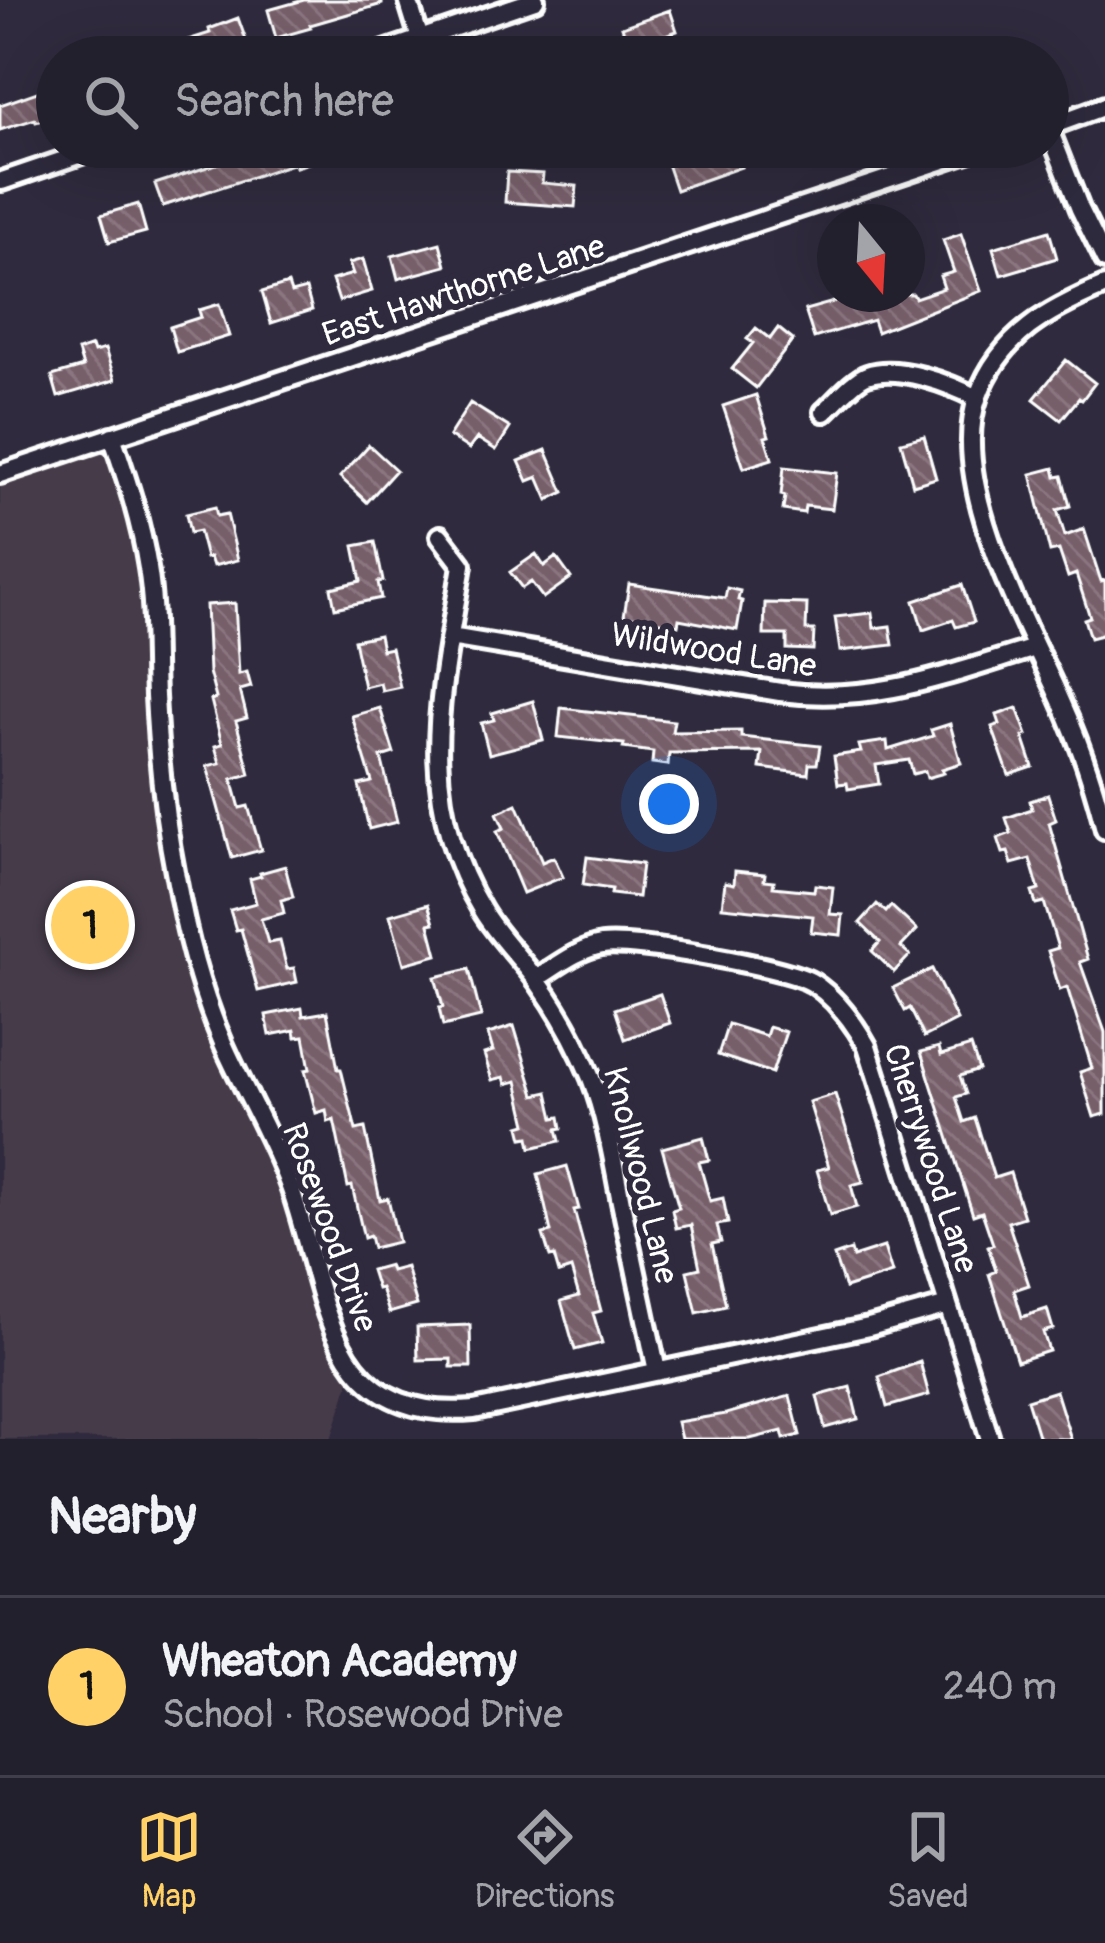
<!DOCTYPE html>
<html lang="en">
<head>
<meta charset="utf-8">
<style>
	body { margin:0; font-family:Pangolin,sans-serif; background:#2f2d3a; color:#f1f3f6 }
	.compass { position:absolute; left:817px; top:204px; width:108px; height:108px; border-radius:50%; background:#23202e; box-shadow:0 12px 48px #0002; rotate:162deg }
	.you { position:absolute; left:669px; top:804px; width:42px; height:42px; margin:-30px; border:9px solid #fff; border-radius:50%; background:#1a73e8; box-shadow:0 0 0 18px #1a73e833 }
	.badge { display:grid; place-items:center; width:78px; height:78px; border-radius:50%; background:#ffd166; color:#111; font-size:39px; font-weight:700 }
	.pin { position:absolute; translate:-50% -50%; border:6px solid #fff; box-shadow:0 3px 12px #0006 }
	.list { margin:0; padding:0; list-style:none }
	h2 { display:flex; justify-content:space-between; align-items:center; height:156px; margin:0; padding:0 48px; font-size:51px }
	h2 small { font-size:39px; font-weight:400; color:#a3a3aa }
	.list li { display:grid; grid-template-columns:78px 1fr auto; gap:36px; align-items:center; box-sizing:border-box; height:180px; padding:0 48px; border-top:3px solid #403e4a }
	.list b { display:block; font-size:45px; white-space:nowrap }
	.list p { margin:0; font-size:39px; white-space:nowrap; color:#a3a3aa }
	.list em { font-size:39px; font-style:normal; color:#a3a3aa }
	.icon { flex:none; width:66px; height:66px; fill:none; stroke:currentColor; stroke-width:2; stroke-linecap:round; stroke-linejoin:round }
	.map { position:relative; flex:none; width:1105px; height:1439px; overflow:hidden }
	.search { position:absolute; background:#23202e; box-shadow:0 12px 48px #0002; left:36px; right:36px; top:36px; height:132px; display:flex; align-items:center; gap:30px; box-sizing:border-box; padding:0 42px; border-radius:66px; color:#a3a3aa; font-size:45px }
	.sheet { height:336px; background:#23202e }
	nav { display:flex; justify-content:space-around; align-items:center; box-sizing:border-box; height:168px; border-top:3px solid #403e4a; background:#23202e; font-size:33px; color:#a3a3aa }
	nav a { display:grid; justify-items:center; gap:6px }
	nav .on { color:#ffd166 }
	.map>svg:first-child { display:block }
	.built { fill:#453a4a }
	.building { fill:url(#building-back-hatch); stroke:#fff; stroke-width:3 }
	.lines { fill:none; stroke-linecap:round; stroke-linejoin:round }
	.minor-casing { stroke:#fff; stroke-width:26 }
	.minor { stroke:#2f2a3d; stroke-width:16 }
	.labels { text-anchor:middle; stroke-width:12; stroke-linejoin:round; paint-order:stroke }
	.street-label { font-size:33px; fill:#fff; stroke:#2f2a3d }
</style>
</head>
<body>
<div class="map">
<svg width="1105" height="1439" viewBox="0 0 1105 1439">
	<defs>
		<pattern id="building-back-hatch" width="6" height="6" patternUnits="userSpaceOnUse" patternTransform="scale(3)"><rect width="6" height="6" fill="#775e6a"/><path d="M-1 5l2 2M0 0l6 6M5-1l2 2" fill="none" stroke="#8b7680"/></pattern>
	</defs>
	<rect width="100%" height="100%" fill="#2f2a3d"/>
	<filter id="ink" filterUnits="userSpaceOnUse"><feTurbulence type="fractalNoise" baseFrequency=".00833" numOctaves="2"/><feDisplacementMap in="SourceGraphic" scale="24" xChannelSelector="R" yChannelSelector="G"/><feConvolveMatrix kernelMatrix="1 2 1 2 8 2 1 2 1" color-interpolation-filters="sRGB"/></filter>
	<g filter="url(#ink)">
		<path class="built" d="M 107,444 L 131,510 L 146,597 L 192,979 L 231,1080 L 269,1149 L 317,1304 L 351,1377 L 331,1439 L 0,1439 L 0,481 Z"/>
		<path class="building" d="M 304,0 L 382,0 L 382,4 L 310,25 L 311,28 L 276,38 L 268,10 Z
			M 670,10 L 677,31 L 629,47 L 622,27 Z
			M 238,18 L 247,43 L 232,48 L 233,53 L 223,57 L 144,57 L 144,54 L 210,33 L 209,29 Z
			M 594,34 L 600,53 L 588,57 L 534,57 L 534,54 Z
			M 57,85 L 57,116 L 36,122 L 35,119 L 0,130 L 0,105 Z
			M 269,147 L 349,147 L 350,150 L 296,167 L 295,163 L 163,206 L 155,184 Z
			M 707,147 L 734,147 L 741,167 L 676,190 L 666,161 Z
			M 507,172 L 543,174 L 542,183 L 577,186 L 575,207 L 505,202 Z
			M 138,204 L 146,232 L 109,242 L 101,215 Z
			M 1049,231 L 1057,258 L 1001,275 L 993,248 Z
			M 961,234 L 981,291 L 877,332 L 873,320 L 814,338 L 805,310 L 851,297 L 853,305 L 885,294 L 913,294 L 915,298 L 944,288 L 940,276 L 954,272 L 943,240 Z
			M 440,243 L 446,266 L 398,279 L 392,256 Z
			M 363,259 L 372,291 L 339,301 L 332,280 L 353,274 L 349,263 Z
			M 288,284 L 291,293 L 306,289 L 312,310 L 271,323 L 262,292 Z
			M 219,304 L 229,336 L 177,352 L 170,327 L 201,317 L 199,310 Z
			M 756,328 L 770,339 L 778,328 L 793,340 L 756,388 L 732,369 L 753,343 L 747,339 Z
			M 92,346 L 94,352 L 105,349 L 115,380 L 58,397 L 52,376 L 83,367 L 78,351 Z
			M 1066,360 L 1095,383 L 1082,400 L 1079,398 L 1061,420 L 1034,399 Z
			M 756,395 L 769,436 L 765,437 L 772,459 L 744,468 L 723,406 Z
			M 470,403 L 510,428 L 496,450 L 477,438 L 469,449 L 449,436 Z
			M 924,436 L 936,478 L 913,485 L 901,442 Z
			M 369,445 L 396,470 L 367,502 L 340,477 Z
			M 546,450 L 564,492 L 548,500 L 538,477 L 528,481 L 519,461 Z
			M 784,467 L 837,473 L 832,509 L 805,506 L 804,513 L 783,510 L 785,496 L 781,495 Z
			M 1054,468 L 1056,477 L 1062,476 L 1070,506 L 1057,510 L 1065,536 L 1084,529 L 1101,581 L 1105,580 L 1105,634 L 1090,638 L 1084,619 L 1090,617 L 1076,574 L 1068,577 L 1059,550 L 1050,552 L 1031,474 Z
			M 215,507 L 217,516 L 227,514 L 238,560 L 213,566 L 210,557 L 206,558 L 199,531 L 190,533 L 186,514 Z
			M 375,542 L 383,581 L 378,582 L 381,598 L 335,608 L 331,588 L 361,581 L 354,546 Z
			M 536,554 L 544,566 L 556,557 L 571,578 L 543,598 L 531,582 L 522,588 L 510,572 Z
			M 629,584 L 725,598 L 727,588 L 740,591 L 738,600 L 742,601 L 737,630 L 679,619 L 678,625 L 624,616 Z
			M 962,585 L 974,622 L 956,627 L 953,620 L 923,630 L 914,601 Z
			M 235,603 L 239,674 L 247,672 L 251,687 L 240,690 L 247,718 L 236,721 L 250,774 L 232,779 L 240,808 L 248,806 L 261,850 L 232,858 L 207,766 L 220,763 L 215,746 L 222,744 L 211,700 L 216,698 L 209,672 L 206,605 Z
			M 765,603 L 807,604 L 806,630 L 814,630 L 813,650 L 787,649 L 787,635 L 764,635 Z
			M 872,613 L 874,628 L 890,626 L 893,645 L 840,651 L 835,617 Z
			M 379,635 L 382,650 L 391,648 L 400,687 L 382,691 L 380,683 L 364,687 L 354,640 Z
			M 533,701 L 543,740 L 489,754 L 481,723 L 494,720 L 492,713 Z
			M 380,708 L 394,753 L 381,757 L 397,822 L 369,829 L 359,785 L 372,782 L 352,716 Z
			M 561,708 L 674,721 L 672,732 L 741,731 L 741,737 L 820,746 L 817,764 L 809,764 L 808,774 L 760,768 L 762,752 L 669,753 L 668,765 L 652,763 L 653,752 L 623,748 L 624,744 L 558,737 Z
			M 1017,708 L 1027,735 L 1023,737 L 1033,767 L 1009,775 L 992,727 L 1000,724 L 997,715 Z
			M 950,724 L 961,763 L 942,769 L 944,773 L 927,778 L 925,771 L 913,774 L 909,760 L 876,765 L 879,784 L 848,789 L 847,783 L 838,784 L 834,756 L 861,752 L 859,745 L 887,741 L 888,750 L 933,736 L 931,730 Z
			M 1048,795 L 1056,820 L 1049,823 L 1088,959 L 1080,962 L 1105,1032 L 1105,1114 L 1094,1117 L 1080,1072 L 1092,1068 L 1067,987 L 1060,990 L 1048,951 L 1058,948 L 1044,902 L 1036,904 L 1032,892 L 1039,890 L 1030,859 L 1012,864 L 1008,852 L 1003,853 L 998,838 L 1011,833 L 1006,818 L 1032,809 L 1030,801 Z
			M 517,804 L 542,862 L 554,857 L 563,877 L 523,893 L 497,831 L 504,828 L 497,813 Z
			M 587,857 L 642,864 L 638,897 L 611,894 L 612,889 L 583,885 Z
			M 285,866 L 293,897 L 281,900 L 284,913 L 261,919 L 268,943 L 280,941 L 287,969 L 294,968 L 297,982 L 258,991 L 241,929 L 236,930 L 230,910 L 256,903 L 250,879 L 261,876 L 260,873 Z
			M 735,871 L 765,874 L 764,880 L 774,881 L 773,887 L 814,891 L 815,885 L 833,887 L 830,914 L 843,915 L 841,935 L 811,932 L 813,916 L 722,907 L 725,882 L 734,884 Z
			M 428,904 L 434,923 L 429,924 L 437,955 L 404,964 L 390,915 Z
			M 877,904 L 886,912 L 891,906 L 917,930 L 901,947 L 910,955 L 894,972 L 872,951 L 880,942 L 860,923 Z
			M 469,969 L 481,1017 L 443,1026 L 439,1008 L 443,1007 L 435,977 Z
			M 932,969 L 957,1020 L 924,1037 L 910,1008 L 905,1011 L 893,988 Z
			M 660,994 L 670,1023 L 625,1039 L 615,1009 Z
			M 302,1008 L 303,1016 L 327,1012 L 338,1069 L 341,1069 L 356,1130 L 365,1128 L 380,1200 L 388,1198 L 398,1242 L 373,1248 L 370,1236 L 364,1238 L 352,1186 L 348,1187 L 334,1120 L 328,1122 L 326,1110 L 316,1113 L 305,1070 L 310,1069 L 304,1036 L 296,1037 L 295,1030 L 270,1035 L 266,1015 Z
			M 728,1024 L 766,1036 L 769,1027 L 786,1032 L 772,1073 L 718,1055 Z
			M 514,1026 L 535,1095 L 548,1092 L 554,1118 L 560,1117 L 562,1128 L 557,1129 L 560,1141 L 531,1148 L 529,1137 L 523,1138 L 520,1126 L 527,1124 L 517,1081 L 506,1084 L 504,1077 L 492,1080 L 484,1054 L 493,1051 L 488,1034 Z
			M 971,1046 L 979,1070 L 960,1076 L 966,1094 L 956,1097 L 964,1122 L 975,1118 L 994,1178 L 1010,1173 L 1024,1217 L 1008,1222 L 1029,1285 L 1014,1290 L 1022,1317 L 1047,1309 L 1053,1329 L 1043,1332 L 1049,1351 L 1017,1361 L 989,1274 L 996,1271 L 988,1246 L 993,1244 L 982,1212 L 973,1215 L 921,1052 L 939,1047 L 941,1055 Z
			M 835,1094 L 863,1182 L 851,1185 L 857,1207 L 830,1215 L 817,1170 L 829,1167 L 809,1102 Z
			M 703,1137 L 709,1160 L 699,1162 L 710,1201 L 723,1198 L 728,1223 L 717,1225 L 721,1242 L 712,1244 L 726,1306 L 697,1313 L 687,1271 L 700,1268 L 691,1225 L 676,1228 L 672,1210 L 679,1208 L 662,1148 Z
			M 567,1166 L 579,1209 L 574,1210 L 601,1311 L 593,1313 L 602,1343 L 575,1350 L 561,1301 L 579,1296 L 571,1269 L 559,1273 L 554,1256 L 550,1257 L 543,1234 L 551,1232 L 538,1174 Z
			M 884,1247 L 892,1273 L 845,1288 L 834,1256 L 851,1250 L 853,1257 Z
			M 389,1265 L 391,1271 L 406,1267 L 417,1305 L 389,1313 L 381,1288 L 377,1289 L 371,1270 Z
			M 470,1325 L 471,1367 L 451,1367 L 451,1359 L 418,1360 L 417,1327 Z
			M 920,1362 L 929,1395 L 887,1407 L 879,1377 Z
			M 850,1387 L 858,1419 L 825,1428 L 817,1396 Z
			M 1056,1391 L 1071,1439 L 1039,1439 L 1027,1400 Z
			M 790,1396 L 800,1435 L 784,1439 L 782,1431 L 750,1439 L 681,1439 L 677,1422 L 726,1414 Z"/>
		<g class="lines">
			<g class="minor-casing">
				<path id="minor" d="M 408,0 L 420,39
					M 367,57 L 535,0
					M 1048,127 L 1080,209 L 1105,260
					M 1048,127 L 1105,106
					M 2,181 L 102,147
					M 1105,286 C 1050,309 1000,335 978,396 C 947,483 1025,620 1060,699 C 1079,741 1094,785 1105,829
					M 824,412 C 834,403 855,379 867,375 C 898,364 950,384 977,398
					M 112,436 C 127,480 141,523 148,568 C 155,610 153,653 155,696 C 158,756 164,817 176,877 C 186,934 200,990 223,1043 C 244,1091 271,1135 289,1184 C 328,1288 320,1423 474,1410 L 869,1327 L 948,1305
					M 0,474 L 983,147
					M 440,536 L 462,565 C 442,689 412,794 482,910 C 498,937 520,957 538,982 C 559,1011 577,1044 591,1078 C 606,1117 613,1160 621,1202 C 633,1258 645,1315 657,1371
					M 450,637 L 780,692 C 876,704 946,675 1035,648
					M 536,979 C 557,966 578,949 602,945 C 633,940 787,967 813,983 C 837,999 853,1021 867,1046 L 990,1439"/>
			</g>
			<use href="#minor" class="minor"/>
		</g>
	</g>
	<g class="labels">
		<g class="street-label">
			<text transform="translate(463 289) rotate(-18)" y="12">East Hawthorne Lane</text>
			<text transform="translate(714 649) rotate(9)" y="12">Wildwood Lane</text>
			<text transform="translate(932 1158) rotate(72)" y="12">Cherrywood Lane</text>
			<text transform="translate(642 1175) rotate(76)" y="12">Knollwood Lane</text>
			<text transform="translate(331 1227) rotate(70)" y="12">Rosewood Drive</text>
		</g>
	</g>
</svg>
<svg class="compass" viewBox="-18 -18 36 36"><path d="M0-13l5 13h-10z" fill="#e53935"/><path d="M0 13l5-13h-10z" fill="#a3a3aa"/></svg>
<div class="you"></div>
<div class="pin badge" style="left:90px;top:925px">1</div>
<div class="search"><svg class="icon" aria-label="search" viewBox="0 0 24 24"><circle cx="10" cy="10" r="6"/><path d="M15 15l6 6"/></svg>Search here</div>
</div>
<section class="sheet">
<h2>Nearby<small></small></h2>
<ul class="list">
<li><span class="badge">1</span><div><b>Wheaton Academy</b><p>School · Rosewood Drive</p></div><em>240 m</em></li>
</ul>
</section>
<nav>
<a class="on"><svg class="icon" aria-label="map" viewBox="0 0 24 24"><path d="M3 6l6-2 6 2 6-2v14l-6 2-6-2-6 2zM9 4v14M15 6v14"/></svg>Map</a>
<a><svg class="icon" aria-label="directions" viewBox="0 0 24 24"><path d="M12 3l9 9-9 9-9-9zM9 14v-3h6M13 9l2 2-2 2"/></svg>Directions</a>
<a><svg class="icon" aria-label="saved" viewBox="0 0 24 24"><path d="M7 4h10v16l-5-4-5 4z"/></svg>Saved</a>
</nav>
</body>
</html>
